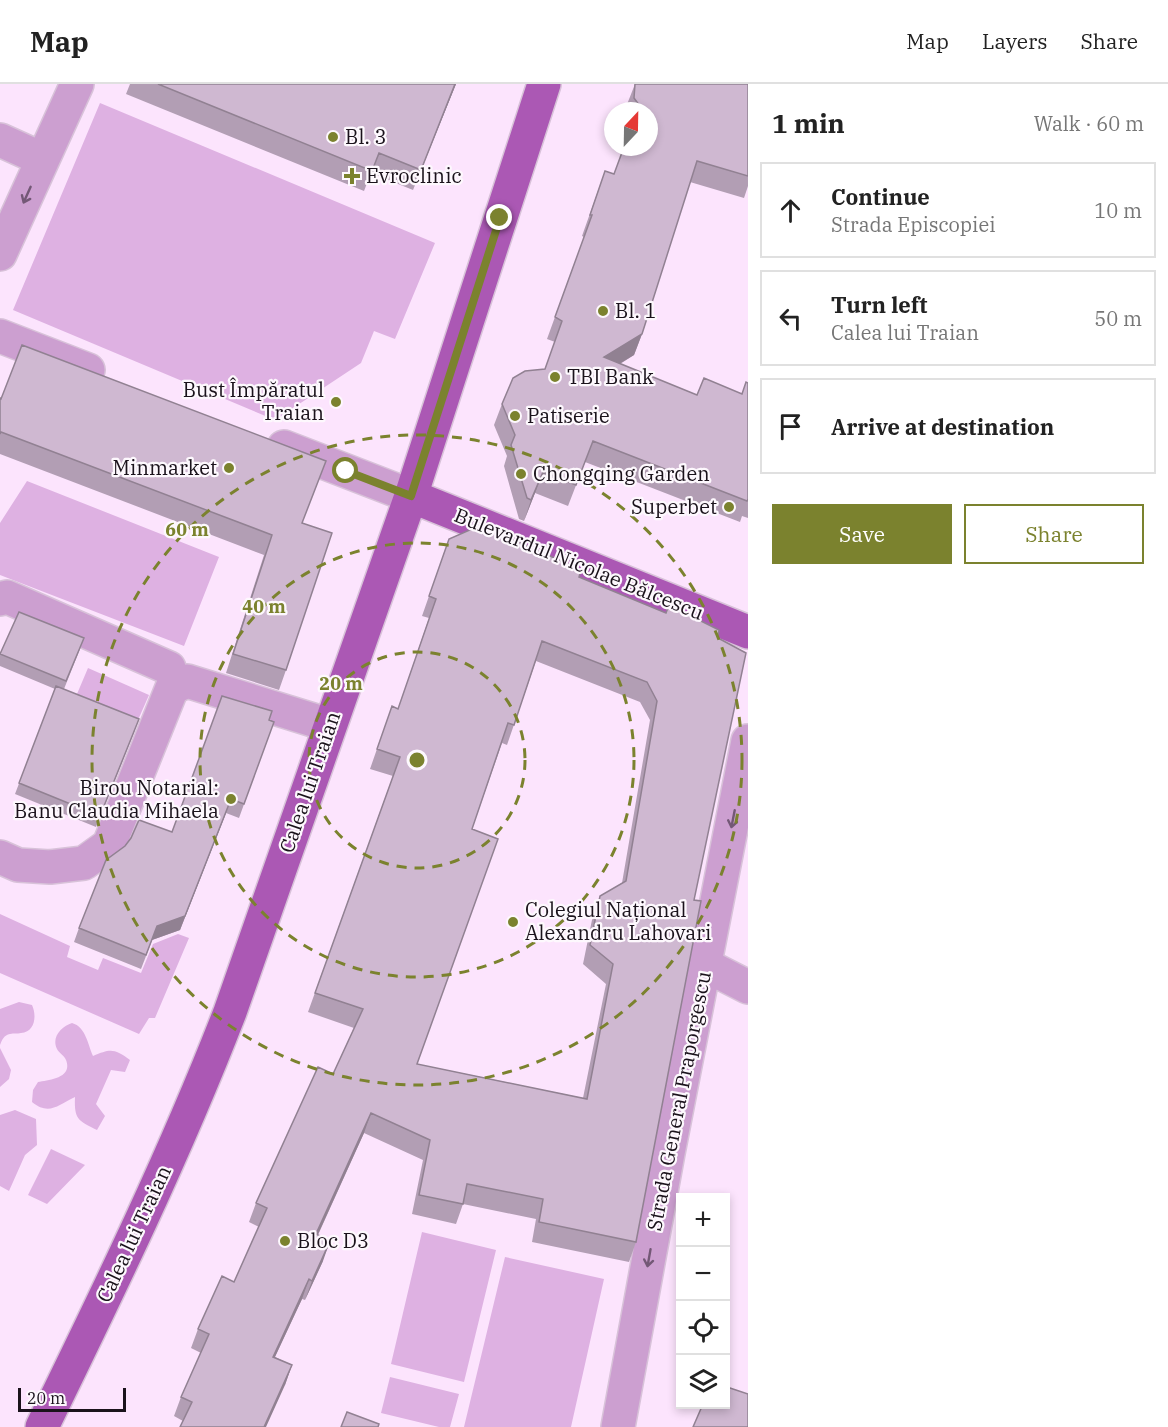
<!DOCTYPE html>
<html lang="en">
<head>
<meta charset="utf-8">
<style>
	body { margin:0; font-family:"IBM Plex Serif",serif; background:#f6f6f6; color:#222 }
	.controls { position:absolute; right:18px; bottom:18px; display:grid; overflow:hidden; border-radius:0px; box-shadow:0 3px 9px #0003 }
	.controls button { width:54px; height:54px; display:grid; place-items:center; padding:0; border:0; border-bottom:2px solid #e0e0e0; background:#fff; color:#222; font:30px sans-serif }
	.compass { position:absolute; left:604px; top:18px; width:54px; height:54px; border-radius:50%; background:#fff; box-shadow:0 3px 9px #0003; rotate:22deg }
	.scale { position:absolute; left:18px; bottom:15px; width:108px; box-sizing:border-box; padding-left:6px; border:3px solid #1a121b; border-top:0; font-size:16px; line-height:21px; white-space:nowrap; color:#1a121b; -webkit-text-stroke:4px #fdf8fd; paint-order:stroke }
	.stop { position:absolute; width:18px; height:18px; margin:-14px; border:4px solid #7b822e; border-radius:50%; background:#fff }
	.stop.end { background:#7b822e; border-color:#fff; box-shadow:0 2px 6px #0008 }
	.list { margin:0; padding:0; list-style:none }
	h2 { display:flex; justify-content:space-between; align-items:center; height:78px; margin:0; padding:0 24px; font-size:26px }
	h2 small { font-size:20px; font-weight:400; color:#767676 }
	.list li { display:grid; grid-template-columns:39px 1fr auto; gap:18px; align-items:center; box-sizing:border-box; height:96px; margin:0 12px 12px; padding:0 12px; border:2px solid #e0e0e0; border-radius:0px }
	.list b { display:block; font-size:22px; white-space:nowrap }
	.list p { margin:0; font-size:20px; white-space:nowrap; color:#767676 }
	.list em { font-size:20px; font-style:normal; color:#767676 }
	.actions { display:flex; gap:12px; padding:18px 24px }
	.actions a { flex:1; padding:14px 0; border:2px solid #7b822e; border-radius:0px; text-align:center; font-size:21px; color:#7b822e }
	.actions .main { background:#7b822e; color:#fff }
	.icon { flex:none; width:33px; height:33px; fill:none; stroke:currentColor; stroke-width:2; stroke-linecap:round; stroke-linejoin:round }
	.map { position:relative; flex:none; width:748px; height:1343px; overflow:hidden }
	header { display:flex; align-items:center; gap:36px; box-sizing:border-box; height:84px; padding:0 30px; background:#fff; border-bottom:2px solid #e0e0e0 }
	header strong { font-size:28px }
	nav { display:flex; gap:33px; margin-inline-start:auto; font-size:21px }
	main { display:flex }
	aside { flex:1; background:#fff }
	.map>svg:first-child { display:block }
	.green { fill:#deb1e2 }
	.lines { fill:none; stroke-linecap:round; stroke-linejoin:round }
	.minor-casing { stroke:#d8c2d9; stroke-width:36 }
	.major-casing { stroke:#d8c2d9; stroke-width:36 }
	.minor { stroke:#cc9fd0; stroke-width:33 }
	.major { stroke:#ab58b4; stroke-width:33 }
	.wall { fill:#b29eb4; fill-rule:evenodd }
	.shaded-wall { fill:#918192 }
	.building { fill:#cfb8d1; stroke:#918192; stroke-width:1.5; fill-rule:evenodd }
	.oneway { stroke:#735876 }
	.route { stroke:#7b822e; stroke-width:8 }
	.ring { fill:none; stroke:#7b822e; stroke-width:3; stroke-dasharray:10 8 }
	.poi-dot { fill:#7b822e; stroke:#fdf8fd; stroke-width:2 }
	.labels { text-anchor:middle; stroke-width:4.5; stroke-linejoin:round; paint-order:stroke }
	.poi-label { font-size:20px; fill:#1a121b; stroke:#fdf8fd; text-anchor:start }
	.street-label { font-size:20px; fill:#1a121b; stroke:#fdf8fd }
	.centre { fill:#7b822e; stroke:#fdf8fd; stroke-width:3 }
	.ring-label { font-size:18px; text-anchor:middle; font-weight:bold; fill:#7b822e; stroke:#fdf8fd; stroke-width:4.5; stroke-linejoin:round; paint-order:stroke }
</style>
</head>
<body>
<header>
<strong>Map</strong>
<nav><a>Map</a><a>Layers</a><a>Share</a></nav>
</header>
<main>
<div class="map">
<svg width="748" height="1343" viewBox="0 0 748 1343">
	<rect width="100%" height="100%" fill="#fce4fd"/>
	<path class="green" d="M 100,19 L 435,159 L 395,255 L 374,247 L 361,279 L 275,336 L 13,226 Z
		M 27,397 L 219,473 L 184,562 L 0,491 L 0,439 Z
		M 88,584 L 149,611 L 138,636 L 77,610 Z
		M 0,830 L 70,862 L 67,873 L 98,886 L 103,874 L 141,889 L 153,860 L 178,850 L 189,854 L 155,934 L 149,934 L 139,950 L 0,889 Z
		M 19,918 L 32,921 C 37,932 35,948 21,949 C 17,950 14,949 10,950 C 4,951 2,956 0,961 L 0,925 Z
		M 72,939 C 86,943 88,961 93,972 C 110,965 114,964 130,976 L 125,988 L 111,986 L 96,1020 L 105,1032 L 97,1046 C 78,1037 74,1035 75,1013 C 58,1021 49,1032 32,1018 L 33,1006 L 38,998 C 49,996 73,994 66,976 C 64,971 59,969 57,965 C 51,953 62,942 72,939 Z
		M 0,964 L 11,986 L 9,995 L 0,1003 Z
		M 15,1026 L 36,1035 L 37,1061 L 25,1071 L 9,1107 L 0,1102 L 0,1031 Z
		M 51,1065 L 85,1081 L 47,1120 L 28,1111 Z
		M 422,1148 L 496,1166 L 464,1298 L 391,1280 Z
		M 505,1173 L 604,1195 L 571,1343 L 464,1343 Z
		M 390,1293 L 459,1310 L 450,1343 L 439,1343 L 381,1329 Z"/>
	<g class="lines">
		<g class="minor-casing">
			<path id="minor" d="M 0,56 L 42,75
				M 0,170 L 77,0
				M 0,252 L 88,286
				M 284,363 L 411,412
				M 0,515 L 7,513 L 169,584
				M 0,773 L 18,781 L 50,783 L 84,779 L 109,761 L 172,604 L 187,597 L 329,641
				M 705,881 L 748,903
				M 618,1343 L 668,1069 L 748,657"/>
		</g>
		<g class="major-casing">
			<path id="major" d="M 411,412 L 748,548
				M 42,1343 C 109,1206 175,1070 230,928 L 411,412 L 544,0"/>
		</g>
		<use href="#minor" class="minor"/>
		<use href="#major" class="major"/>
	</g>
	<path class="wall" d="M 130,0 L 456,0 L 413,106 L 371,89 L 364,107 L 126,10 Z
		M 635,0 L 748,0 L 748,102 L 744,114 L 690,98 L 642,250 L 634,271 L 620,280 L 697,311 L 741,310 L 748,299 L 748,434 L 742,432 L 740,438 L 585,378 L 568,422 L 535,409 L 524,437 L 519,435 L 504,382 L 507,372 L 494,341 L 502,320 L 545,285 L 555,258 L 547,255 L 584,153 L 582,152 L 605,87 L 614,90 L 649,27 L 626,27 L 626,23 Z
		M 0,314 L 302,439 L 286,586 L 279,606 L 226,589 L 264,471 L 0,370 Z
		M 449,455 L 579,493 L 718,554 L 694,816 L 636,1158 L 629,1178 L 532,1158 L 536,1135 L 463,1120 L 456,1140 L 412,1130 L 423,1076 L 364,1049 L 318,1151 L 323,1177 L 305,1216 L 302,1215 L 275,1273 L 292,1281 L 285,1301 L 183,1337 L 174,1332 L 181,1313 L 201,1269 L 191,1264 L 198,1245 L 234,1198 L 259,1143 L 249,1138 L 256,1119 L 333,990 L 354,944 L 308,928 L 393,692 L 370,685 L 385,642 L 398,625 L 429,534 L 422,532 ZM 536,577 L 640,618 L 650,636 L 622,799 L 600,812 L 593,831 L 583,880 L 606,900 L 583,1014 L 417,980 L 472,745 L 502,659 L 507,661 Z
		M 80,565 L 64,605 L 135,646 L 96,743 L 15,710 L 55,605 L 0,582 L 0,569 Z
		M 274,638 L 239,734 L 226,729 L 180,846 L 152,856 L 141,885 L 74,858 L 79,844 L 172,748 Z"/>
	<path class="shaded-wall" d="M 455,0 L 456,0 L 413,106 L 421,86 Z
		M 642,250 L 634,271 L 596,294 L 604,273 Z
		M 543,388 L 535,409 L 524,437 L 531,416 Z
		M 226,729 L 180,846 L 152,856 L 141,885 L 157,842 Z
		M 371,1029 L 364,1049 L 309,1170 L 316,1150 Z
		M 330,1157 L 323,1177 L 305,1216 L 312,1197 Z
		M 309,1195 L 302,1215 L 266,1292 L 273,1273 Z
		M 292,1281 L 285,1301 L 266,1343 L 264,1343 Z"/>
	<path class="building" d="M 158,0 L 455,0 L 421,86 L 379,69 L 372,87 Z
		M 635,0 L 748,0 L 748,92 L 697,77 L 642,250 L 604,273 L 697,311 L 704,294 L 742,310 L 746,298 L 748,299 L 748,415 L 747,417 L 593,357 L 576,401 L 543,388 L 531,416 L 527,414 L 511,361 L 515,351 L 502,320 L 513,294 L 525,287 L 545,285 L 562,237 L 555,233 L 592,131 L 590,131 L 605,87 L 614,90 L 624,63 L 649,63 L 649,27 L 637,27 L 639,21 L 634,14 Z
		M 22,261 L 326,377 L 302,439 L 332,449 L 286,586 L 233,570 L 272,451 L 1,348 L 0,350 L 0,314 L 1,315 Z
		M 481,441 L 581,486 L 579,493 L 666,529 L 669,521 L 719,546 L 718,554 L 746,569 L 694,816 L 701,817 L 636,1158 L 539,1138 L 543,1115 L 467,1100 L 463,1120 L 419,1111 L 430,1056 L 371,1029 L 316,1150 L 330,1157 L 312,1197 L 309,1195 L 273,1273 L 292,1281 L 264,1343 L 180,1343 L 192,1318 L 181,1313 L 209,1250 L 198,1245 L 222,1192 L 234,1198 L 267,1124 L 256,1119 L 318,983 L 333,990 L 363,925 L 315,909 L 400,673 L 377,665 L 392,622 L 398,625 L 436,515 L 429,512 L 449,455 ZM 542,557 L 647,598 L 657,617 L 626,797 L 600,812 L 590,861 L 613,880 L 587,1015 L 417,980 L 498,755 L 472,745 L 508,639 L 514,641 Z
		M 19,528 L 84,554 L 66,597 L 0,570 Z
		M 56,602 L 139,635 L 100,732 L 19,699 Z
		M 222,612 L 272,627 L 269,636 L 274,638 L 244,720 L 231,715 L 185,832 L 157,842 L 146,871 L 79,844 L 106,776 L 125,762 L 131,754 L 139,736 L 172,748 Z
		M 730,1304 L 748,1310 L 748,1343 L 693,1343 L 703,1320 L 726,1320 L 726,1305 Z
		M 347,1328 L 379,1340 L 378,1343 L 341,1343 Z"/>
	<defs><path id="oneway-shaft" d="M-6 0H5M1.5-3L5.5 0L1.5 3" fill="none" stroke-width="1.6" stroke-linecap="round" stroke-linejoin="round" transform="scale(1.5)"/></defs>
	<g class="oneway">
		<use href="#oneway-shaft" transform="translate(27 111) rotate(114)"/>
		<use href="#oneway-shaft" transform="translate(733 735) rotate(101)"/>
		<use href="#oneway-shaft" transform="translate(649 1174) rotate(100)"/>
	</g>
	<g class="lines">
		<path class="route" d="M 346,387 L 411,412 L 500,134"/>
	</g>
	<g class="ring">
		<circle cx="417" cy="676" r="108"/>
		<circle cx="417" cy="676" r="217"/>
		<circle cx="417" cy="676" r="325"/>
	</g>
	<g class="poi-dot">
		<circle cx="333" cy="53" r="6"/>
		<path d="M349 83h6v6h6v6h-6v6h-6v-6h-6v-6h6z"/>
		<circle cx="603" cy="227" r="6"/>
		<circle cx="555" cy="293" r="6"/>
		<circle cx="336" cy="318" r="6"/>
		<circle cx="515" cy="332" r="6"/>
		<circle cx="229" cy="384" r="6"/>
		<circle cx="521" cy="390" r="6"/>
		<circle cx="729" cy="423" r="6"/>
		<circle cx="231" cy="715" r="6"/>
		<circle cx="513" cy="838" r="6"/>
		<circle cx="285" cy="1157" r="6"/>
	</g>
	<g class="labels">
		<g class="poi-label">
			<text x="345" y="60">Bl. 3</text>
			<text x="366" y="99">Evroclinic</text>
			<text x="615" y="234">Bl. 1</text>
			<text x="567" y="300">TBI Bank</text>
			<text x="324" y="313" text-anchor="end">Bust Împăratul<tspan x="324" dy="23">Traian</tspan></text>
			<text x="527" y="339">Patiserie</text>
			<text x="217" y="391" text-anchor="end">Minmarket</text>
			<text x="533" y="397">Chongqing Garden</text>
			<text x="717" y="430" text-anchor="end">Superbet</text>
			<text x="219" y="711" text-anchor="end">Birou Notarial:<tspan x="219" dy="23">Banu Claudia Mihaela</tspan></text>
			<text x="525" y="833">Colegiul Național<tspan x="525" dy="23">Alexandru Lahovari</tspan></text>
			<text x="297" y="1164">Bloc D3</text>
		</g>
		<g class="street-label">
			<text transform="translate(579 480) rotate(22)" y="7">Bulevardul Nicolae Bălcescu</text>
			<text transform="translate(310 698) rotate(-71)" y="7">Calea lui Traian</text>
			<text transform="translate(679 1017) rotate(-79)" y="7">Strada General Praporgescu</text>
			<text transform="translate(134 1150) rotate(-65)" y="7">Calea lui Traian</text>
		</g>
	</g>
	<circle cx="417" cy="676" r="9" class="centre"/>
	<g class="ring-label">
		<text x="187" y="452">60 m</text>
		<text x="264" y="529">40 m</text>
		<text x="341" y="606">20 m</text>
	</g>
</svg>
<div class="controls">
<button>+</button>
<button>−</button>
<button><svg class="icon" aria-label="locate" viewBox="0 0 24 24"><circle cx="12" cy="12" r="6"/><path d="M12 2v4M12 18v4M2 12h4M18 12h4"/></svg></button>
<button><svg class="icon" aria-label="layers" viewBox="0 0 24 24"><path d="M12 4l9 5-9 5-9-5zM3 14l9 5 9-5"/></svg></button>
</div>
<svg class="compass" viewBox="-18 -18 36 36"><path d="M0-13l5 13h-10z" fill="#e53935"/><path d="M0 13l5-13h-10z" fill="#767676"/></svg>
<div class="scale">20 m</div>
<div class="stop" style="left:346px;top:387px"></div>
<div class="stop end" style="left:500px;top:134px"></div>
</div>
<aside>
<h2>1 min<small>Walk · 60 m</small></h2>
<ul class="list">
<li><svg class="icon" aria-label="ahead" viewBox="0 0 24 24"><path d="M12 20V5M6 11l6-6 6 6"/></svg><div><b>Continue</b><p>Strada Episcopiei</p></div><em>10 m</em></li>
<li><svg class="icon" aria-label="left" viewBox="0 0 24 24"><path d="M17 20v-9H6M10 6l-5 5 5 5"/></svg><div><b>Turn left</b><p>Calea lui Traian</p></div><em>50 m</em></li>
<li><svg class="icon" aria-label="arrive" viewBox="0 0 24 24"><path d="M6 21V4h12l-3 4 3 4H6"/></svg><div><b>Arrive at destination</b></div></li>
</ul>
<div class="actions"><a class="main">Save</a><a>Share</a></div>
</aside>
</main>
</body>
</html>
